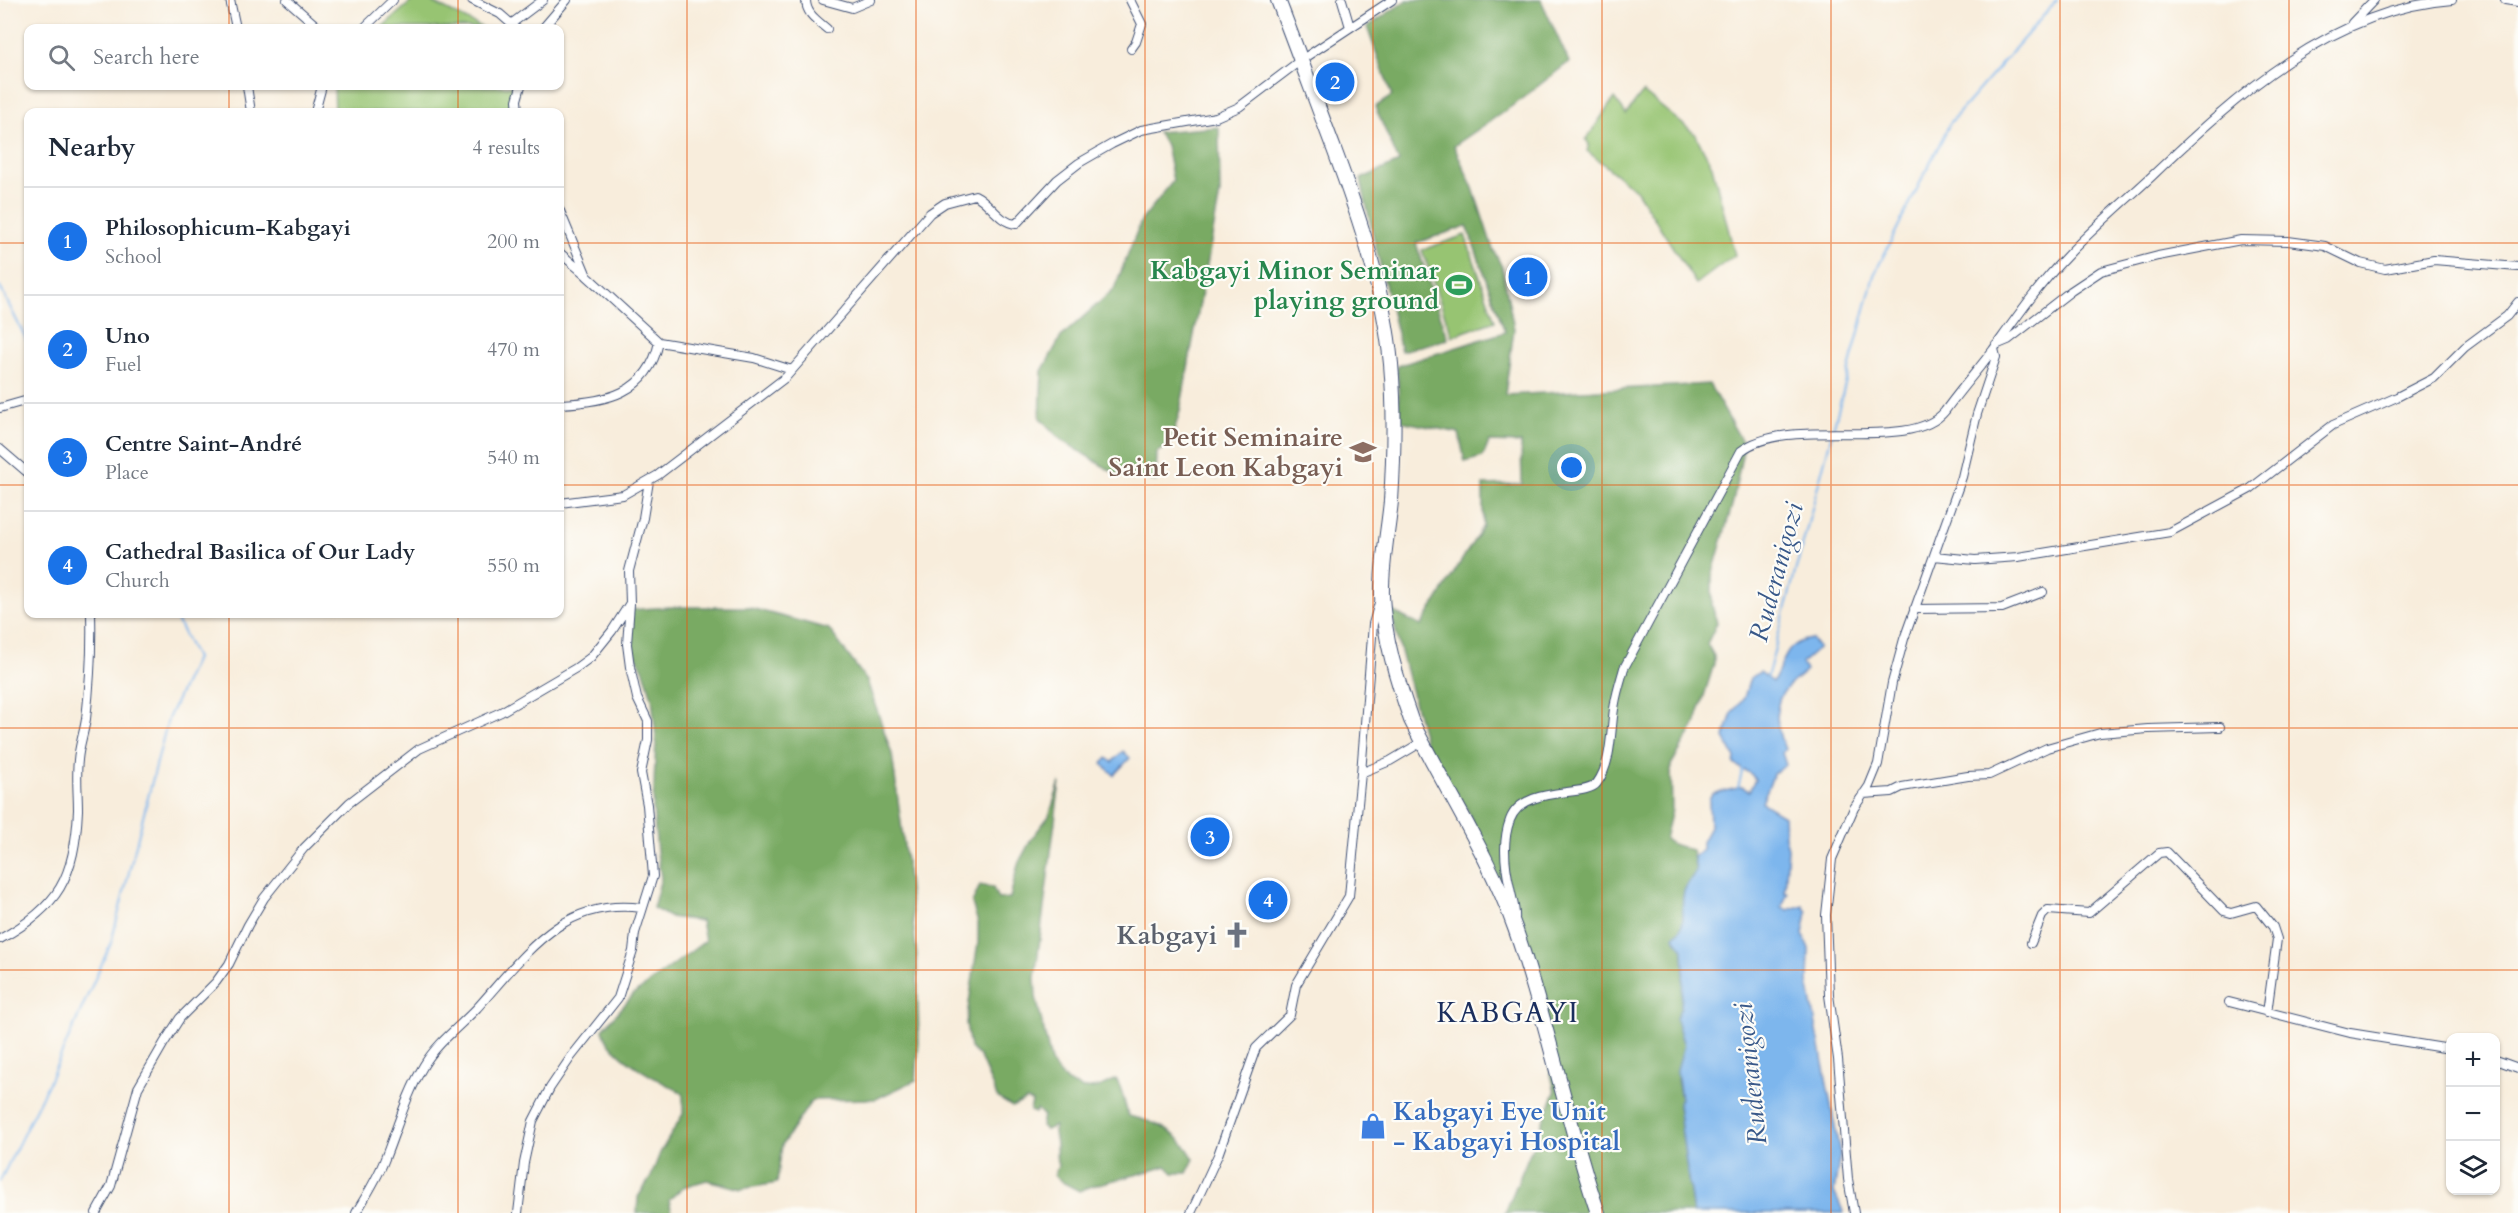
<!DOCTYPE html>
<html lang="en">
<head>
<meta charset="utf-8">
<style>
	body { margin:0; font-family:Cardo,serif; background:#f6f6f7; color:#1f2937 }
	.controls { position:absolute; right:18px; bottom:18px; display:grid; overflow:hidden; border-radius:12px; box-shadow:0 2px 4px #0004 }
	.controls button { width:54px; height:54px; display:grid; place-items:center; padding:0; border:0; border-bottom:2px solid #e0e1e3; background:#fff; color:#1f2937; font:30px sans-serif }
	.you { position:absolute; left:1572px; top:468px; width:21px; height:21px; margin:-15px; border:4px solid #fff; border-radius:50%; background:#1a73e8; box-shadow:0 0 0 9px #1a73e833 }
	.badge { display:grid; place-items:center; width:39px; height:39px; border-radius:50%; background:#1a73e8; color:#fff; font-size:20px; font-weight:700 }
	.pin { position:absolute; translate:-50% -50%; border:3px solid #fff; box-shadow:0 2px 6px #0006 }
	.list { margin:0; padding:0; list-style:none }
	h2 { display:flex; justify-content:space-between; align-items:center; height:78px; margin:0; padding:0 24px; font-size:26px }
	h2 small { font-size:20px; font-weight:400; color:#747a83 }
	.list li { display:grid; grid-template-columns:39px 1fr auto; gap:18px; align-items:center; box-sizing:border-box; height:108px; padding:0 24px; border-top:2px solid #e0e1e3 }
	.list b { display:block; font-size:22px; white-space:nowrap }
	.list p { margin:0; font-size:20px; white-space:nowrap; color:#747a83 }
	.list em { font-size:20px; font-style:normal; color:#747a83 }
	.icon { flex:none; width:33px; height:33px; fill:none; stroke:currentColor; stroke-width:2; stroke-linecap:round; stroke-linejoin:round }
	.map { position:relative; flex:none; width:2518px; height:1213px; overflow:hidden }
	.search { position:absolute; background:#fff; box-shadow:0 2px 4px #0004; left:24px; top:24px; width:540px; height:66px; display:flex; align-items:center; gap:15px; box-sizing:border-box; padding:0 21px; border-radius:12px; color:#747a83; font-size:22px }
	.panel { position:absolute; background:#fff; box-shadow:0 2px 4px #0004; left:24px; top:108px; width:540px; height:510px; border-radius:12px }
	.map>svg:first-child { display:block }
	.green { fill:#97c472; stroke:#597a68; stroke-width:1.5 }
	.forest { fill:#79aa64; stroke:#4a6c61; stroke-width:1.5 }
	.water { fill:#7db6ed; stroke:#4c72a6; stroke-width:1.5 }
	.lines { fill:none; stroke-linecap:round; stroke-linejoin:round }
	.stream { stroke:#7db6ed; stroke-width:2 }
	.minor-casing { stroke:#3c4c71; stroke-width:10 }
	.trunk-casing { stroke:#3c4c71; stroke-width:16 }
	.minor { stroke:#fff; stroke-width:8 }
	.trunk { stroke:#fff; stroke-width:14 }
	.grid { fill:none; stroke:#e8590c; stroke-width:1.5; stroke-opacity:0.55 }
	.labels { text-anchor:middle; stroke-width:4.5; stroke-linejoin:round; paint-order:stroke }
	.leisure-label { font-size:26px; font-weight:bold; fill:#27864d; stroke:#fdfcf7; text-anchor:end }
	.education-label { font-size:26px; font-weight:bold; fill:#785e54; stroke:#fdfcf7; text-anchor:end }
	.worship-label { font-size:26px; font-weight:bold; fill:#5b616d; stroke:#fdfcf7; text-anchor:end }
	.shop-label { font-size:26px; font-weight:bold; fill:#366cbe; stroke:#fdfcf7; text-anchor:start }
	.water-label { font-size:27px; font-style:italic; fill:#385889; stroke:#fdfcf7 }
	.quarter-label { font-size:28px; letter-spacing:1.5px; fill:#1b2f5e; stroke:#fdfcf7 }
</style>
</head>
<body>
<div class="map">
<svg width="2518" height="1213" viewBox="0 0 2518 1213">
	<rect width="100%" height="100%" fill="#fdfcf7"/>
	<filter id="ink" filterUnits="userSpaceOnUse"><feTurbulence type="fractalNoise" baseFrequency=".0167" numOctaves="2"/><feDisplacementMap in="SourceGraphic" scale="12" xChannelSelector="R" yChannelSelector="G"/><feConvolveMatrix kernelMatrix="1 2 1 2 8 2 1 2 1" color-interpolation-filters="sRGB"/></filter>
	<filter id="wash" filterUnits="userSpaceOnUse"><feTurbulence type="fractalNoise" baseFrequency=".008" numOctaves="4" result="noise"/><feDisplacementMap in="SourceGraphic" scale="24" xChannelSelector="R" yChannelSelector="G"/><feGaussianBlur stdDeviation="1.35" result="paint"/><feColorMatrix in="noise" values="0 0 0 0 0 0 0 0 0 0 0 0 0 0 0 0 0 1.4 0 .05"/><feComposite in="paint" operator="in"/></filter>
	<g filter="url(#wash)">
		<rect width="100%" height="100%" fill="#f8eddc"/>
		<path class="green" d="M 413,0 L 428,0 L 483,28 L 381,28 Z
			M 334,86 L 519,86 L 512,112 L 335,112 Z
			M 1643,92 L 1695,134 L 1712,166 L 1735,255 L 1696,284 L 1637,191 L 1587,151 L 1589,144 L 1586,140 L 1614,98 L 1626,114 Z
			M 1465,235 L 1495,321 L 1452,336 L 1422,250 Z"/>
		<path class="forest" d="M 1407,0 L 1541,0 L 1569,62 L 1515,104 L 1454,146 L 1473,188 L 1493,249 L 1502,267 L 1514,329 L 1505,395 L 1709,384 L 1744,445 L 1733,502 L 1712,576 L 1712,605 L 1717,623 L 1707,644 L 1714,656 L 1714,664 L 1695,725 L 1671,765 L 1672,810 L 1665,839 L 1672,844 L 1692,850 L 1696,871 C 1692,878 1686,885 1684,892 C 1679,911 1690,921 1674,937 L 1683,949 L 1684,969 L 1681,1007 L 1676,1019 L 1684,1045 L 1677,1079 L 1681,1099 L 1678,1105 L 1693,1213 L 1505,1213 L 1555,1092 L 1532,991 L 1520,928 L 1466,807 L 1428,754 L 1390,610 L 1421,626 L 1483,526 L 1483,485 L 1522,484 L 1521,443 L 1489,442 L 1483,457 L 1465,462 L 1459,433 L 1400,421 L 1397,366 L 1505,332 L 1467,226 L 1416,243 L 1448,339 L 1401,351 C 1388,293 1372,237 1361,179 L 1399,162 L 1375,107 L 1392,96 L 1367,27 Z
			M 1219,127 L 1220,194 L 1180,411 L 1170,445 L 1157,452 L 1156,481 L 1114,473 L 1060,439 L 1040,418 L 1042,371 L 1061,337 L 1114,289 L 1141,221 L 1173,181 L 1166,145 L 1157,132 Z
			M 669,607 L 747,607 L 829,629 L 867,681 L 892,754 L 905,853 L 917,956 L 919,1042 L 916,1080 L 876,1099 L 812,1100 L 782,1145 L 777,1183 L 741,1189 L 707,1180 L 683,1187 L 669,1200 L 672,1213 L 637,1213 L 638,1197 L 651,1177 L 660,1153 L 683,1114 L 683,1093 C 657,1080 626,1064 608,1042 C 605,1038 604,1033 603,1029 L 633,995 L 705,941 L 701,921 L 669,917 L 653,908 L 661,878 L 657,853 L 653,807 L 656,739 L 652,698 L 644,671 L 630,643 L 628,610 Z
			M 1060,782 L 1035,978 L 1036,997 L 1052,1065 L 1067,1082 L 1083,1089 L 1099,1087 L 1116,1079 C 1124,1091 1123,1103 1129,1116 C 1158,1122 1179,1132 1194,1159 L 1187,1173 L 1173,1173 L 1166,1166 C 1137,1177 1107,1179 1079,1191 L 1062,1182 L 1054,1175 L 1058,1166 C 1055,1158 1057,1154 1056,1146 C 1056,1138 1053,1134 1054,1126 L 1046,1130 L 1041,1126 L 1043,1115 L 1037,1109 L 1035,1113 L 1030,1111 L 1032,1102 L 1026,1100 L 1012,1107 L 997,1097 L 980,1057 L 970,1048 L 966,1023 L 978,942 L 978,923 L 972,903 L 980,885 L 993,888 L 998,899 L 1010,898 L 1018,864 L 1032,838 L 1049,816 Z"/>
		<path class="water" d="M 1812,639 L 1819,648 L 1802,663 L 1806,671 C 1799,677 1787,686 1782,694 C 1773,709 1778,735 1785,749 L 1782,753 L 1786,765 L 1773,774 C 1771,785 1765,792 1762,803 L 1784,816 L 1785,837 L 1788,848 L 1785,892 L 1788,892 L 1782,907 L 1788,910 L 1803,905 L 1807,912 L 1803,934 L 1809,949 L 1808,982 L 1840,1154 L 1834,1192 L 1844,1213 L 1693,1213 L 1678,1104 L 1681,1099 L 1677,1070 L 1684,1045 L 1676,1019 L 1681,1007 L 1684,969 L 1683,949 L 1674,937 C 1690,921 1679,911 1684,892 C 1686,885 1692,878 1696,871 L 1694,857 L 1702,850 L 1702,842 L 1710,827 L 1709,799 L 1712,794 L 1742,787 L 1749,791 L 1755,779 L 1751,774 L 1734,764 L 1735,758 L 1724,738 L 1732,713 L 1744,698 L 1750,678 L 1760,672 L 1773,682 C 1786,660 1784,643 1812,639 Z
			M 1123,751 L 1130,758 L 1114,775 L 1102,764 L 1107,758 L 1112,762 Z"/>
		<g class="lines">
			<path class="stream" d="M 0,287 L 28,343
				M 1767,678 L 1874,275 L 1950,123 L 2057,0
				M 1738,788 L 1743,768
				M 0,1181 L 49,1082 L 111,943 L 168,719 L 196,658 L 174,614"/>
		</g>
	</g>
	<g filter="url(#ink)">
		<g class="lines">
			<g class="minor-casing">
				<path id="minor" d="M 230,0 L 236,28
					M 287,0 L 319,28
					M 472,0 L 500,14 L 516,28
					M 806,0 C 806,14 817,20 827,29
					M 823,0 L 852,8 L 871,0
					M 1130,0 L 1142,24 L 1136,42 L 1131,49
					M 1342,0 L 1350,27
					M 2505,0 L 2518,2
					M 2352,23 L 2374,0
					M 511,24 L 543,0
					M 364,28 L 393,0
					M 543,28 L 567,0
					M 247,86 L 251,112
					M 315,112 L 322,86
					M 518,112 L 517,100 L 521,86
					M 560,211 L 587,276 L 659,342 L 754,358 L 792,370
					M 560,253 L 586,275
					M 1996,345 L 2008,340 L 2071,291 L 2101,271 L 2158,256 L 2241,240 L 2288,241 L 2325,246 L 2360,263 L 2385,269 L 2434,260 L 2518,267
					M 560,404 C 606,402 648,394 659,342
					M 0,408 L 28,400
					M 0,449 L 28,473
					M 560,503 L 623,495 L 658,475 L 786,377 L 930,213 L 945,203 L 975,195 C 990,202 998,222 1016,224 L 1057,180 L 1079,163 L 1112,144 L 1141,130 L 1216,117 L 1239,107 L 1301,60 L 1392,0
					M 1934,556 L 1975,560 L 2018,557 L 2170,532 L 2250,489 L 2333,425 L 2397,397 L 2434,378 L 2465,347 L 2507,316 L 2518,302
					M 1914,609 L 2002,608 L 2043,592
					M 1361,773 L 1373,624 L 1380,599
					M 1863,794 L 1892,792 L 1902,787 L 1968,776 L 1989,775 L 2047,748 L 2100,733 L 2148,729 L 2220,727
					M 1515,919 C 1516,909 1512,899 1510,888 C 1505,867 1502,841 1510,820 C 1523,784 1587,798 1597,783 C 1613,761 1610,728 1615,703 C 1617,691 1621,679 1624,668 L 1741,451 C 1790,413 1910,455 1945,411 C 1960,390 1977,371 1993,350 C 2016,318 2038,286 2066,257 C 2093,228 2123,203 2152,176 C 2236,96 2331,9 2452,0
					M 0,939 C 59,907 75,877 78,810 C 78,793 76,777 78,760 C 79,746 84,733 86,719 C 90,684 92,649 91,614
					M 2031,943 L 2042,916 L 2048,910 L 2089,913 L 2159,853 L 2167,852 L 2224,911 L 2231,913 L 2256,906 L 2273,927 L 2277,939 L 2267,1013
					M 2229,1002 L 2350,1033 L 2450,1049
					M 2496,1060 L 2518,1068
					M 96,1213 L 111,1186 L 138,1088 L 164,1043 L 180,1018 L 216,982 L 229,964 L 248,925 L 264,898 L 304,848 L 349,803 L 419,749 L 501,712 L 576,668 L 591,657 L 612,631 L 630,603 L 629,571 L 643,518 L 649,481
					M 356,1213 C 366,1196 377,1179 384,1161 C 397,1129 406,1095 424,1065 C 438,1042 459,1027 477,1008 C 525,955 562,897 642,908
					M 518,1213 L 524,1163 L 533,1121 L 550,1088 L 571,1057 L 618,998 L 633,951 L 635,933 L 653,876 L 647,805 L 641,773 L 648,740 L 648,721 L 637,698 L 630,667 L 627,644 L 630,604
					M 1191,1213 L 1218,1155 L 1256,1048 L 1290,1015 L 1296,985 L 1349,896 L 1361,773 L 1390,761 L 1422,742
					M 1854,1213 L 1848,1179 L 1838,1059 L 1829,995 L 1826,915 L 1832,859 L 1854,808 L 1869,786 L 1878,764 L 1892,683 L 1904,639 L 1962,477 L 1977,414 L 1996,357 L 1994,349"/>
			</g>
			<g class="trunk-casing">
				<path id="trunk" d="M 1278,0 C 1297,49 1315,99 1334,149 C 1360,219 1384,290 1391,364 C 1395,410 1394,455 1391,501 C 1388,532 1381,565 1382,596 C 1384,638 1397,680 1411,720 C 1445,789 1489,855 1515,928 C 1548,1022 1566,1119 1598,1213"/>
			</g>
			<use href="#minor" class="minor"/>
			<use href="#trunk" class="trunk"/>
		</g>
	</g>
	<path class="grid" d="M 229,0 L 229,28M 458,0 L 458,28M 687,0 L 687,1213M 916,0 L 916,1213M 1145,0 L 1145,1213M 1373,0 L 1373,1213M 1602,0 L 1602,1213M 1831,0 L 1831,1213M 2060,0 L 2060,1213M 2289,0 L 2289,1213M 229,86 L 229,112M 458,86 L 458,112M 0,243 L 28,243M 560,243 L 2518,243M 0,485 L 28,485M 560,485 L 2518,485M 229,614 L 229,1213M 458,614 L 458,1213M 0,728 L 2518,728M 0,970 L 2518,970"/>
	<defs>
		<g id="stadium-bare" transform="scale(2.07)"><path d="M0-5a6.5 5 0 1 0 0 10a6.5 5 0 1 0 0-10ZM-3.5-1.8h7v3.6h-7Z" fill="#2e9e5b" stroke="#fdfcf7" stroke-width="2.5" paint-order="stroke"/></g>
		<g id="university-bare" transform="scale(2.07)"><path d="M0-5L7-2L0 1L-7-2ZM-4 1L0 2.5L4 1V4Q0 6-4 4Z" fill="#8d6e63" stroke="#fdfcf7" stroke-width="2.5" paint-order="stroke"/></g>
		<g id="church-bare" transform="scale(2.07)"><path d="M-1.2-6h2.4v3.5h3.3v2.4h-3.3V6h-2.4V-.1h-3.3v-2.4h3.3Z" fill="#6b7280" stroke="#fdfcf7" stroke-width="2.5" paint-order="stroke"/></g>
		<g id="shop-bare" transform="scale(2.07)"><path d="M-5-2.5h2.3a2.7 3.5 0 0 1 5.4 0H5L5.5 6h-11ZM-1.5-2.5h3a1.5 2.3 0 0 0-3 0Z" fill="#3f7fe0" stroke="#fdfcf7" stroke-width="2.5" paint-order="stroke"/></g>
	</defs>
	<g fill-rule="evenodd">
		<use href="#stadium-bare" x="1459" y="285"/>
		<use href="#university-bare" x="1363" y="452"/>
		<use href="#church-bare" x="1237" y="935"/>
		<use href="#shop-bare" x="1373" y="1126"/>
	</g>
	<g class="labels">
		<g class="leisure-label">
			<text x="1439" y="279">Kabgayi Minor Seminar<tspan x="1439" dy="30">playing ground</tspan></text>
		</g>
		<g class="education-label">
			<text x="1343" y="446">Petit Seminaire<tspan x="1343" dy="30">Saint Leon Kabgayi</tspan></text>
		</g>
		<g class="worship-label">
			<text x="1217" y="944">Kabgayi</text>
		</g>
		<g class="shop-label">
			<text x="1393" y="1120">Kabgayi Eye Unit<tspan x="1393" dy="30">- Kabgayi Hospital</tspan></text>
		</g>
		<g class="water-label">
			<text transform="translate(1776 572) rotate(-75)" y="9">Ruderanigozi</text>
			<text transform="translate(1750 1074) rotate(-96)" y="9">Ruderanigozi</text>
		</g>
		<g class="quarter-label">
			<text x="1508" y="1022">KABGAYI</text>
		</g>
	</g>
</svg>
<div class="controls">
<button>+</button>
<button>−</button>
<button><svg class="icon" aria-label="layers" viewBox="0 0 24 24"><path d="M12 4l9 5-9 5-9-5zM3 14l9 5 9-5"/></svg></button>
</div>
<div class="you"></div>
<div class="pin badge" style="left:1528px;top:277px">1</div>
<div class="pin badge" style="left:1335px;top:82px">2</div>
<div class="pin badge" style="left:1210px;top:837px">3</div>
<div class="pin badge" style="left:1268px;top:900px">4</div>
<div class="search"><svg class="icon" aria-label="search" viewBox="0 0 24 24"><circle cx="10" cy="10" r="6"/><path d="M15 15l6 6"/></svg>Search here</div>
<section class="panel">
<h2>Nearby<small>4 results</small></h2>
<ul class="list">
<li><span class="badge">1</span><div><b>Philosophicum-Kabgayi</b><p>School</p></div><em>200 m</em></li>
<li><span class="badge">2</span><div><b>Uno</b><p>Fuel</p></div><em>470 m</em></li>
<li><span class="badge">3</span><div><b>Centre Saint-André</b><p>Place</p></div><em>540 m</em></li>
<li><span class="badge">4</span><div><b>Cathedral Basilica of Our Lady</b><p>Church</p></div><em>550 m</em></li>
</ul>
</section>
</div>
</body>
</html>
